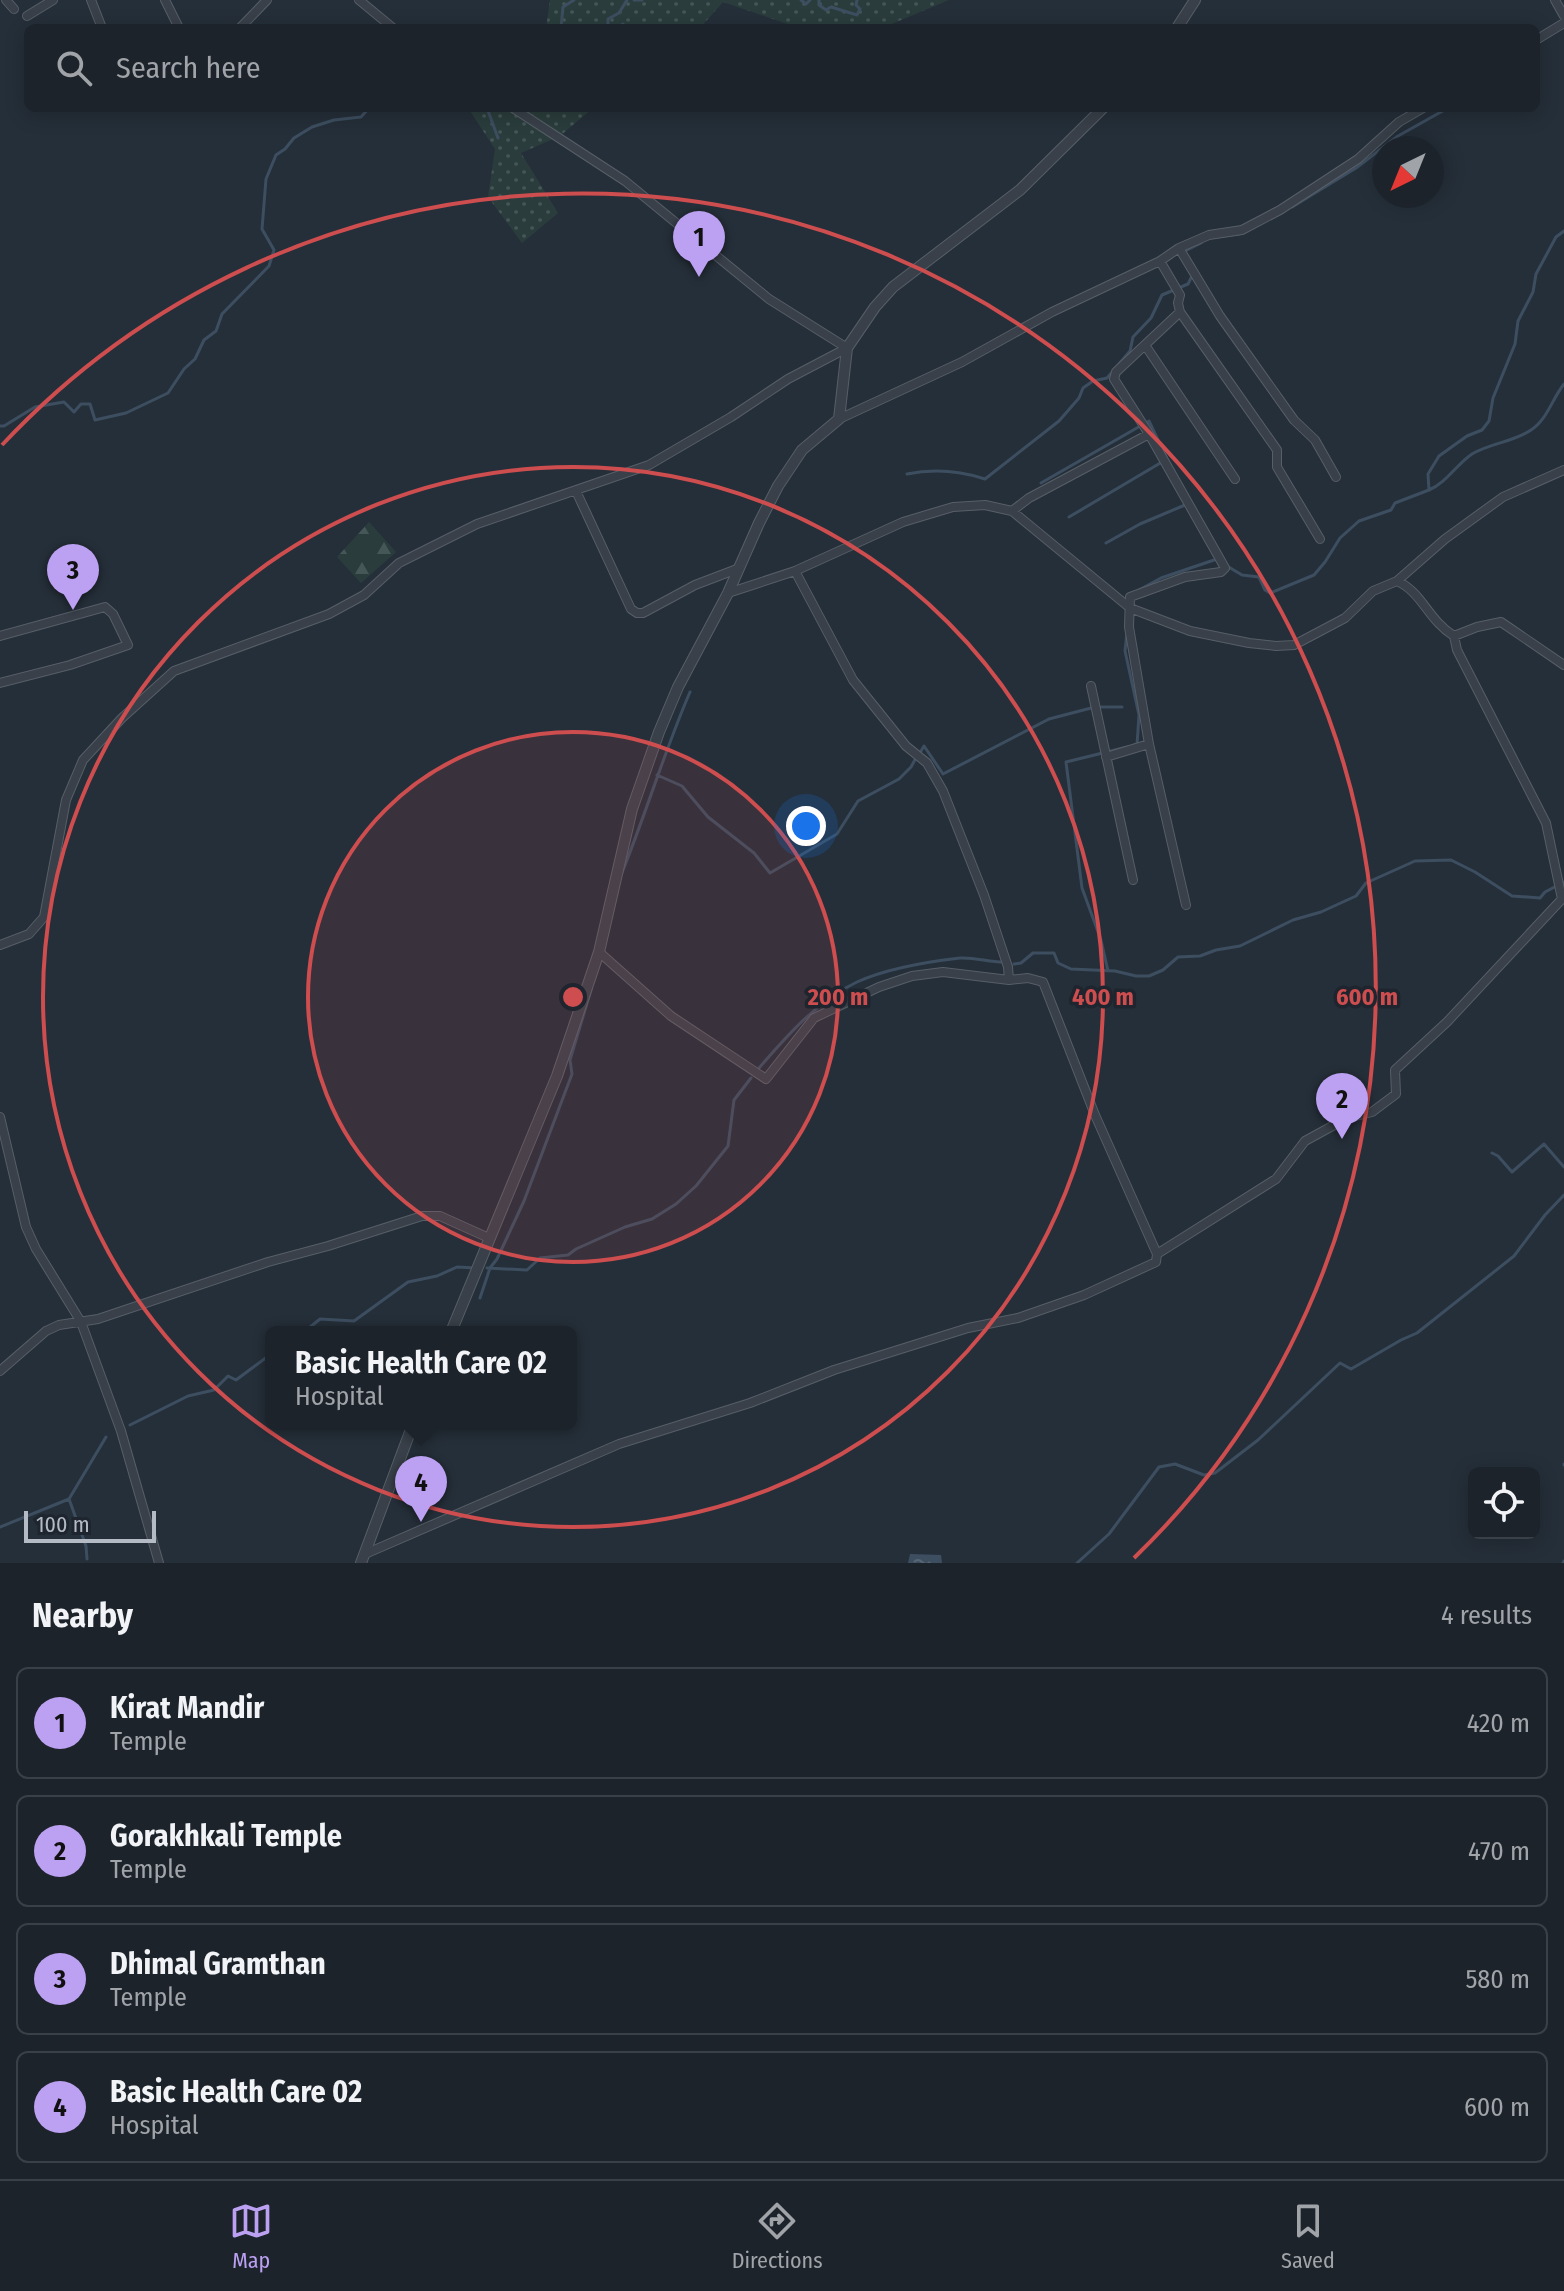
<!DOCTYPE html>
<html lang="en">
<head>
<meta charset="utf-8">
<style>
	body { margin:0; font-family:"Fira Sans Condensed",sans-serif; background:#252b33; color:#f1f3f6 }
	.controls { position:absolute; right:24px; bottom:24px; display:grid; overflow:hidden; border-radius:12px; box-shadow:0 4px 20px #0003 }
	.controls button { width:72px; height:72px; display:grid; place-items:center; padding:0; border:0; border-bottom:2px solid #3a4047; background:#1c232b; color:#f1f3f6; font:40px sans-serif }
	.compass { position:absolute; left:1372px; top:136px; width:72px; height:72px; border-radius:50%; background:#1c232b; box-shadow:0 4px 20px #0003; rotate:223deg }
	.scale { position:absolute; left:24px; bottom:20px; width:132px; box-sizing:border-box; padding-left:8px; border:4px solid #b4bbc5; border-top:0; font-size:22px; line-height:28px; white-space:nowrap; color:#b4bbc5; -webkit-text-stroke:6px #1e252e; paint-order:stroke }
	.you { position:absolute; left:806px; top:826px; width:28px; height:28px; margin:-20px; border:6px solid #fff; border-radius:50%; background:#1a73e8; box-shadow:0 0 0 12px #1a73e833 }
	.badge { display:grid; place-items:center; width:52px; height:52px; border-radius:50%; background:#bca0f2; color:#111; font-size:26px; font-weight:700 }
	.pin { position:absolute; translate:-50% -66px; filter:drop-shadow(0 2px 4px #0008) }
	.pin::after { content:''; position:absolute; top:42px; width:28px; height:24px; background:inherit; clip-path:polygon(0 0,100% 0,50% 100%) }
	.popup { position:absolute; left:265px; top:1326px; width:312px; height:104px; box-sizing:border-box; display:grid; place-content:center; border-radius:12px; background:#1c232b; filter:drop-shadow(0 2px 6px #0005); font-size:26px; white-space:nowrap; color:#a0a4a9 }
	.popup b { font-size:30px; color:#f1f3f6 }
	.popup::after { content:''; position:absolute; left:50%; top:100%; margin-left:-16px; border:16px solid transparent; border-top-color:#1c232b }
	.list { margin:0; padding:0; list-style:none }
	h2 { display:flex; justify-content:space-between; align-items:center; height:104px; margin:0; padding:0 32px; font-size:34px }
	h2 small { font-size:26px; font-weight:400; color:#a0a4a9 }
	.list li { display:grid; grid-template-columns:52px 1fr auto; gap:24px; align-items:center; box-sizing:border-box; height:112px; margin:0 16px 16px; padding:0 16px; border:2px solid #3a4047; border-radius:12px }
	.list b { display:block; font-size:30px; white-space:nowrap }
	.list p { margin:0; font-size:26px; white-space:nowrap; color:#a0a4a9 }
	.list em { font-size:26px; font-style:normal; color:#a0a4a9 }
	.icon { flex:none; width:44px; height:44px; fill:none; stroke:currentColor; stroke-width:2; stroke-linecap:round; stroke-linejoin:round }
	.map { position:relative; flex:none; width:1564px; height:1563px; overflow:hidden }
	.search { position:absolute; background:#1c232b; box-shadow:0 4px 20px #0003; left:24px; right:24px; top:24px; height:88px; display:flex; align-items:center; gap:20px; box-sizing:border-box; padding:0 28px; border-radius:12px; color:#a0a4a9; font-size:30px }
	.sheet { height:616px; background:#1c232b }
	nav { display:flex; justify-content:space-around; align-items:center; box-sizing:border-box; height:112px; border-top:2px solid #3a4047; background:#1c232b; font-size:22px; color:#a0a4a9 }
	nav a { display:grid; justify-items:center; gap:4px }
	nav .on { color:#bca0f2 }
	.map>svg:first-child { display:block }
	.grass { fill:url(#grass-dots) }
	.forest { fill:url(#forest-firs) }
	.water { fill:url(#water-ripples) }
	.lines { fill:none; stroke-linecap:round; stroke-linejoin:round }
	.stream { stroke:#3d4e60; stroke-width:3 }
	.minor-casing { stroke:#575e67; stroke-width:10 }
	.tertiary-casing { stroke:#575e67; stroke-width:12 }
	.minor { stroke:#394049; stroke-width:8 }
	.tertiary { stroke:#394049; stroke-width:10 }
	.ring { fill:none; stroke:#ce4d4f; stroke-width:4 }
	.centre { fill:#ce4d4f; stroke:#1e252e; stroke-width:4 }
	.ring-label { font-size:24px; text-anchor:middle; font-weight:bold; fill:#ce4d4f; stroke:#1e252e; stroke-width:7; stroke-linejoin:round; paint-order:stroke }
</style>
</head>
<body>
<div class="map">
<svg width="1564" height="1563" viewBox="0 0 1564 1563">
	<defs>
		<pattern id="grass-dots" width="8" height="8" patternUnits="userSpaceOnUse" patternTransform="scale(2)"><rect width="8" height="8" fill="#2a3d3c"/><path d="M2 2h.1M6 6h.1" fill="none" stroke="#465757" stroke-width="1.8" stroke-linecap="round"/></pattern>
		<pattern id="forest-firs" width="22" height="20" patternUnits="userSpaceOnUse" patternTransform="scale(2)"><rect width="22" height="20" fill="#2a3d3c"/><path d="M5 1l3.5 6h-7zM16 11l3.5 6h-7z" fill="#465757"/></pattern>
		<pattern id="water-ripples" width="26" height="14" patternUnits="userSpaceOnUse" patternTransform="scale(2)"><rect width="26" height="14" fill="#3d4e60"/><path d="M2 4q2-2 4 0t4 0M15 11q2-2 4 0t4 0" fill="none" stroke="#576675"/></pattern>
	</defs>
	<rect width="100%" height="100%" fill="#252f39"/>
	<path class="grass" d="M 550,0 L 949,0 L 882,28 L 799,28 L 723,2 L 700,28 L 672,28 L 670,25 L 665,28 L 546,28 Z
		M 468,108 L 593,108 L 560,136 L 521,153 L 558,213 L 522,243 L 488,197 L 495,149 Z"/>
	<path class="forest" d="M 369,522 L 396,552 L 361,583 L 337,557 Z"/>
	<path class="water" d="M 910,1554 L 941,1555 L 942,1563 L 908,1563 Z"/>
	<g class="lines">
		<path class="stream" d="M 634,0 L 642,0
			M 801,0 L 806,4 L 810,0
			M 819,0 L 819,5 L 826,10 L 831,7 L 857,15 L 860,9 L 856,5 L 857,0
			M 561,28 L 563,7 L 574,0
			M 616,28 L 608,25 L 608,19 L 619,13 L 627,0
			M 618,28 L 623,24 L 625,28
			M 487,108 L 498,138
			M 1292,207 L 1356,168 L 1398,136 L 1448,108
			M 1223,236 L 1239,234
			M 1183,252 L 1201,243
			M 0,426 L 4,426 L 35,407 L 64,402 L 74,412 L 81,404 L 90,404 L 95,420 L 126,413 L 168,393 L 184,369 L 195,359 L 204,340 L 216,331 L 222,314 L 269,266 L 274,250 L 262,229 L 266,179 L 276,155 L 285,149 L 294,138 L 312,127 L 334,120 L 361,117 L 369,108
			M 907,474 C 932,469 960,471 985,479 L 1059,421 L 1079,398 L 1083,388 L 1093,381 L 1107,378 L 1130,351 L 1133,337 L 1151,318 L 1162,295 L 1188,284 L 1192,276
			M 1041,483 L 1149,421 L 1167,459
			M 1429,490 C 1446,483 1457,464 1472,454 C 1490,443 1514,442 1531,430 C 1547,420 1552,399 1564,384
			M 1069,517 L 1162,462
			M 1106,543 L 1140,524 L 1185,505
			M 1227,566 L 1242,575 L 1259,577 L 1265,590 L 1270,593 L 1314,575 L 1325,562 L 1340,538 L 1359,521 L 1391,510 L 1395,503 L 1429,490 L 1428,474 L 1439,456 L 1467,436 L 1482,430 L 1489,421 L 1493,398 L 1515,344 L 1518,321 L 1533,292 L 1536,274 L 1556,237 L 1564,231
			M 1139,590 L 1161,578 L 1217,559
			M 1127,632 L 1125,651 L 1139,715 L 1137,745 L 1134,745
			M 921,751 L 924,746 L 943,774 L 1049,719 L 1095,707 L 1122,707
			M 657,775 L 682,786 L 708,817 L 754,853 L 770,873 L 837,834 L 858,801 L 899,779 L 911,767 L 917,756
			M 621,875 C 646,814 664,752 690,692
			M 1014,964 L 1021,963 L 1033,953 L 1054,953 L 1058,963 L 1071,969 L 1115,971 L 1136,976 L 1149,976 L 1163,970 L 1178,957 L 1200,956 L 1216,950 L 1240,946 L 1293,920 L 1321,912 L 1356,896 L 1366,883 L 1415,861 L 1451,860 L 1475,872 L 1512,896 L 1540,898 L 1545,892 L 1564,882
			M 1108,971 L 1101,940 L 1082,888 L 1066,762 L 1127,747
			M 759,1068 C 786,1037 818,1000 857,982 C 888,968 925,962 960,958 C 974,957 989,962 1003,962
			M 1492,1153 L 1498,1156 L 1512,1172 L 1544,1144 L 1564,1167
			M 487,1268 L 527,1270 L 540,1258 L 568,1255 L 576,1249 L 625,1227 L 652,1219 L 676,1204 L 696,1186 L 728,1146 L 734,1100 L 751,1078
			M 480,1298 L 490,1268 L 497,1259 L 524,1201 L 572,1074 L 570,1060 L 591,990
			M 304,1332 L 320,1319 L 354,1321 L 408,1282 L 437,1276 L 457,1267 L 476,1268
			M 130,1425 L 188,1396 L 214,1390 L 228,1376 L 236,1380 L 271,1354
			M 1564,1464 L 1564,1465
			M 0,1527 L 69,1499
			M 87,1559 L 86,1546 L 69,1499 L 106,1437
			M 1077,1563 L 1109,1534 L 1159,1467 L 1175,1464 L 1204,1475 L 1215,1473 L 1258,1440 L 1340,1363 L 1351,1369 L 1401,1340 L 1417,1333 L 1514,1256 L 1545,1215 L 1564,1195
			M 1563,1563 L 1564,1561"/>
		<g class="minor-casing">
			<path id="minor" d="M 6,0 L 14,9
				M 91,0 L 102,28
				M 165,0 L 179,28
				M 359,0 L 393,28
				M 1555,0 L 1564,16
				M 27,16 L 53,0
				M 240,28 L 267,0
				M 1536,40 L 1564,23
				M 513,108 L 625,181 L 769,299 L 847,348
				M 1179,248 L 1220,316 L 1294,420 L 1315,440 L 1336,477
				M 1160,261 L 1180,295 L 1178,303 L 1180,312 L 1277,450 L 1277,467 L 1320,539
				M 1180,312 L 1116,372 L 1114,379 L 1149,434 L 1225,568 L 1221,572 L 1185,577 L 1130,597 L 1129,627 L 1149,744 L 1186,905
				M 1145,345 L 1235,479
				M 839,419 L 962,362 L 1052,312 L 1160,261 L 1179,248 L 1209,235 L 1242,230 L 1280,210 L 1358,159 L 1399,122 L 1423,108
				M 576,491 L 631,609 L 637,613 L 643,613 L 695,585 L 737,569
				M 1012,511 L 1029,498 L 1149,434
				M 795,571 L 853,680 L 906,746 L 927,763 L 943,791 L 984,895 L 1008,967 L 1009,980
				M 1397,581 L 1445,539 L 1503,497 L 1564,470
				M 728,593 L 795,571 L 903,522 L 953,507 L 985,505 L 1012,511 L 1130,608 L 1190,631 L 1249,643 L 1276,646 L 1294,645 L 1345,618 L 1373,591 L 1397,581 C 1422,592 1428,620 1454,636 L 1477,627 L 1501,622 L 1564,665
				M 0,636 L 105,607 L 113,614 L 128,645 L 70,665 L 0,683
				M 1091,686 L 1133,880
				M 1106,757 L 1149,744
				M 0,945 L 29,934 L 44,917 L 66,800 L 83,760 L 122,718 L 174,671 L 329,614 L 364,595 L 399,563 L 477,524 L 649,465 L 731,417 L 788,379 L 847,348
				M 599,952 L 671,1016 L 766,1079 L 814,1018 L 879,987 L 912,976 L 943,972 L 1009,980 L 1028,978 L 1043,982 L 1095,1115 L 1157,1254
				M 0,1117 L 26,1227 L 36,1249 L 81,1322 L 121,1431 L 159,1563
				M 0,1371 L 46,1331 L 59,1325 L 98,1319 L 268,1262 L 328,1246 L 422,1216 L 440,1216 L 489,1238
				M 365,1554 L 619,1444 L 750,1403 L 834,1370 L 968,1328 L 1018,1318 L 1084,1295 L 1156,1262 L 1157,1254 L 1276,1179 L 1305,1141 L 1347,1118 L 1372,1112 L 1396,1094 L 1395,1070 L 1447,1022 L 1562,899 L 1546,823 L 1457,650 L 1454,636"/>
		</g>
		<g class="tertiary-casing">
			<path id="tertiary" d="M 1177,28 L 1195,0
				M 451,1332 L 557,1076 L 599,952 L 632,809 L 659,732 L 678,687 L 728,593 L 759,523 L 778,486 L 802,450 L 839,419 L 847,348 L 875,307 L 893,287 L 1020,190 L 1103,108
				M 361,1563 L 413,1424"/>
		</g>
		<use href="#minor" class="minor"/>
		<use href="#tertiary" class="tertiary"/>
	</g>
	<circle cx="573" cy="997" r="265" fill="#ce4d4f" fill-opacity=".12"/>
	<g class="ring">
		<circle cx="573" cy="997" r="265"/>
		<circle cx="573" cy="997" r="530"/>
		<path d="M2 445A794 794 0 1 1 1134 1558"/>
	</g>
	<circle cx="573" cy="997" r="12" class="centre"/>
	<g class="ring-label">
		<text x="838" y="1005">200 m</text>
		<text x="1103" y="1005">400 m</text>
		<text x="1367" y="1005">600 m</text>
	</g>
</svg>
<div class="controls">
<button><svg class="icon" aria-label="locate" viewBox="0 0 24 24"><circle cx="12" cy="12" r="6"/><path d="M12 2v4M12 18v4M2 12h4M18 12h4"/></svg></button>
</div>
<svg class="compass" viewBox="-18 -18 36 36"><path d="M0-13l5 13h-10z" fill="#e53935"/><path d="M0 13l5-13h-10z" fill="#a0a4a9"/></svg>
<div class="scale">100 m</div>
<div class="you"></div>
<div class="pin badge" style="left:699px;top:277px">1</div>
<div class="pin badge" style="left:1342px;top:1139px">2</div>
<div class="pin badge" style="left:73px;top:610px">3</div>
<div class="pin badge" style="left:421px;top:1522px">4</div>
<div class="popup"><b>Basic Health Care 02</b>Hospital</div>
<div class="search"><svg class="icon" aria-label="search" viewBox="0 0 24 24"><circle cx="10" cy="10" r="6"/><path d="M15 15l6 6"/></svg>Search here</div>
</div>
<section class="sheet">
<h2>Nearby<small>4 results</small></h2>
<ul class="list">
<li><span class="badge">1</span><div><b>Kirat Mandir</b><p>Temple</p></div><em>420 m</em></li>
<li><span class="badge">2</span><div><b>Gorakhkali Temple</b><p>Temple</p></div><em>470 m</em></li>
<li><span class="badge">3</span><div><b>Dhimal Gramthan</b><p>Temple</p></div><em>580 m</em></li>
<li><span class="badge">4</span><div><b>Basic Health Care 02</b><p>Hospital</p></div><em>600 m</em></li>
</ul>
</section>
<nav>
<a class="on"><svg class="icon" aria-label="map" viewBox="0 0 24 24"><path d="M3 6l6-2 6 2 6-2v14l-6 2-6-2-6 2zM9 4v14M15 6v14"/></svg>Map</a>
<a><svg class="icon" aria-label="directions" viewBox="0 0 24 24"><path d="M12 3l9 9-9 9-9-9zM9 14v-3h6M13 9l2 2-2 2"/></svg>Directions</a>
<a><svg class="icon" aria-label="saved" viewBox="0 0 24 24"><path d="M7 4h10v16l-5-4-5 4z"/></svg>Saved</a>
</nav>
</body>
</html>
